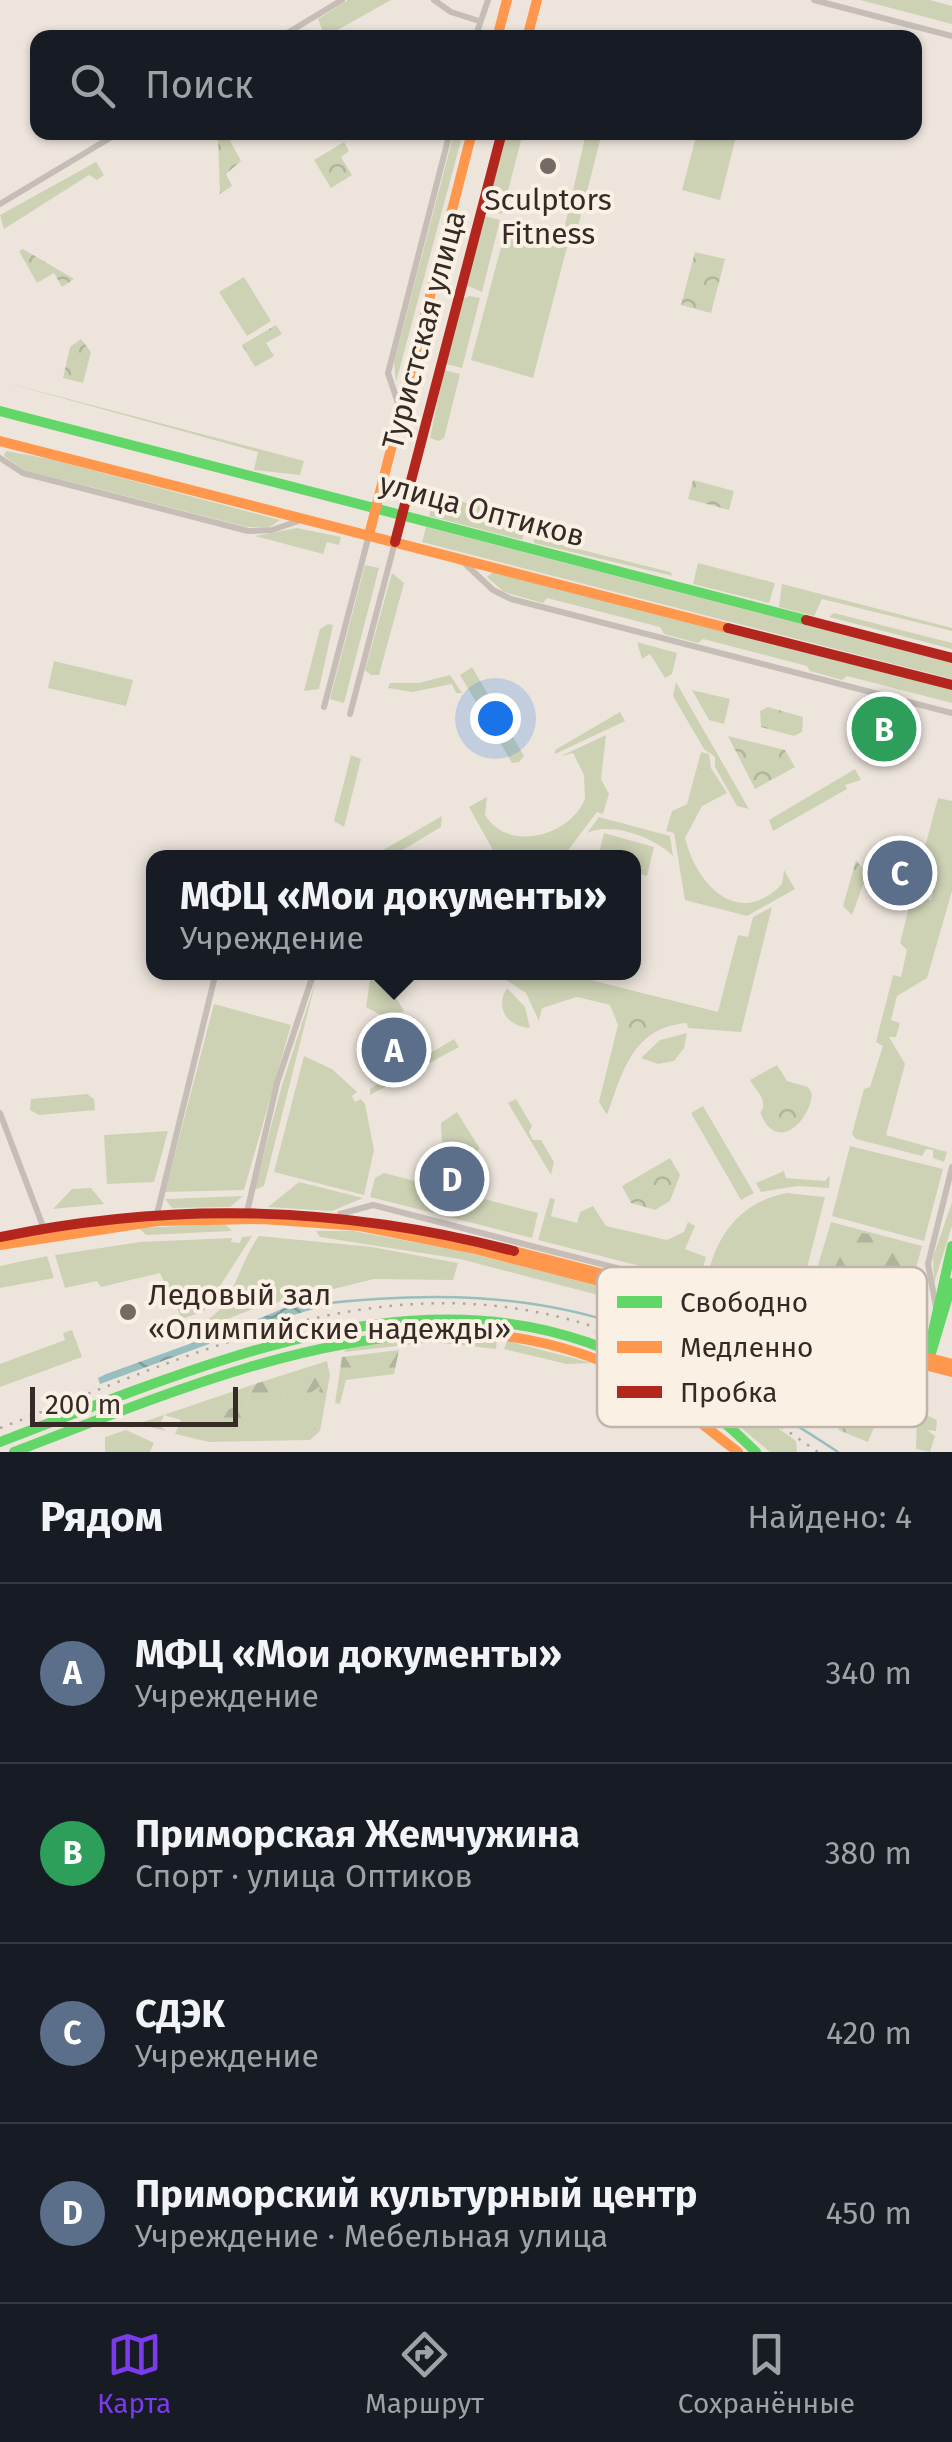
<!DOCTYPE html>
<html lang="ru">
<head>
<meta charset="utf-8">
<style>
	body { margin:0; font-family:"Fira Sans",sans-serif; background:#20242c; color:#f1f3f6 }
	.scale { position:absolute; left:30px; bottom:25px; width:208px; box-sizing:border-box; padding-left:10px; border:5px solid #352a25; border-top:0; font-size:28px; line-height:35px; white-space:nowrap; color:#352a25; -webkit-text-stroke:8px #faf0e3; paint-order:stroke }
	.you { position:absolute; left:495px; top:718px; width:35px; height:35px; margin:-25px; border:8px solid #fff; border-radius:50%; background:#1a73e8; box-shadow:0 0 0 15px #1a73e833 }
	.badge { display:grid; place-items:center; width:65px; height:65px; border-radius:50%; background:#7c3aed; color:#fff; font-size:32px; font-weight:700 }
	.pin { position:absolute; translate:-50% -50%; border:5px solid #fff; box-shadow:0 2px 10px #0006 }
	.popup { position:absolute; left:146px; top:850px; width:495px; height:130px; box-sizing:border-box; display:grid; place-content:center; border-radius:20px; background:#171b24; filter:drop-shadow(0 2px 8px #0005); font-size:32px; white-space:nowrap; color:#9ea1a6 }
	.popup b { font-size:38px; color:#f1f3f6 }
	.popup::after { content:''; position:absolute; left:50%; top:100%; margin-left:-20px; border:20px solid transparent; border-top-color:#171b24 }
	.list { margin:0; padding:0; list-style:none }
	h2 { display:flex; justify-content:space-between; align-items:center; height:130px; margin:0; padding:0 40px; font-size:42px }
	h2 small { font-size:32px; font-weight:400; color:#9ea1a6 }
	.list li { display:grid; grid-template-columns:65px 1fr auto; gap:30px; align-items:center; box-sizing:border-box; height:180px; padding:0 40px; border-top:2px solid #363941 }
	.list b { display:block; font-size:38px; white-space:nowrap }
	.list p { margin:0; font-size:32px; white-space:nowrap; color:#9ea1a6 }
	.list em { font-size:32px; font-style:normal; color:#9ea1a6 }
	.icon { flex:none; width:55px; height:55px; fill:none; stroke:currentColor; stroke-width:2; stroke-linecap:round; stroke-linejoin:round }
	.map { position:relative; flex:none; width:952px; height:1452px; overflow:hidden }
	.search { position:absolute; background:#171b24; box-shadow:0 2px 8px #0004; left:30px; right:30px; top:30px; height:110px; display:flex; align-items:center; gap:25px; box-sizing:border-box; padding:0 35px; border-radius:20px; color:#9ea1a6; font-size:38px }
	.sheet { height:850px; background:#171b24 }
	nav { display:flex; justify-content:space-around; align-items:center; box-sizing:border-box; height:140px; border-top:2px solid #363941; background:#171b24; font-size:28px; color:#9ea1a6 }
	nav a { display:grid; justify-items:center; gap:5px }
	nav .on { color:#7c3aed }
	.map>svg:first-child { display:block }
	.green { fill:#cdd2b5 }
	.forest { fill:url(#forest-firs) }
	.park { fill:url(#park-crowns) }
	.water { fill:url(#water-waves) }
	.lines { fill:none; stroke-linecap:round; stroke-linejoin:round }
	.stream { stroke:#98bebf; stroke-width:2.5 }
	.street { stroke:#c5bdb6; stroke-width:6 }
	.fast { stroke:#63d668; stroke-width:10 }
	.slow { stroke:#ff974d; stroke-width:10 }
	.jam { stroke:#b3261e; stroke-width:10 }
	.rail { stroke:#ada6a0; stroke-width:2.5; stroke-dasharray:2.5 8; stroke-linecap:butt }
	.poi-dot { fill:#756b65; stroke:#faf0e3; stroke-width:4 }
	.labels { text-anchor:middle; stroke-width:8; stroke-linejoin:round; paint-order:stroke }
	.poi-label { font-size:30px; fill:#352a25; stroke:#faf0e3 }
	.street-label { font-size:30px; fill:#352a25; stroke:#faf0e3 }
	.key { fill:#faf0e3; stroke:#bfb5aa; stroke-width:2.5 }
	.key-label { font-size:28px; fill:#352a25 }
</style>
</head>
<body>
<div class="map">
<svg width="952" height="1452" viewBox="0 0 952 1452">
	<defs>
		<pattern id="forest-firs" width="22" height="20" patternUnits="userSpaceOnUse" patternTransform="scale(2.5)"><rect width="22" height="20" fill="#cdd2b5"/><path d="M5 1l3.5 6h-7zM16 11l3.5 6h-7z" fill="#b1b49c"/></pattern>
		<pattern id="park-crowns" width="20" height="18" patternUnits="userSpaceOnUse" patternTransform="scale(2.5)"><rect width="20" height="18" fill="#cdd2b5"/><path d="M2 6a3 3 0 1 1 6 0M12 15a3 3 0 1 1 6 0" fill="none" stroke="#b1b49c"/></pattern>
		<pattern id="water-waves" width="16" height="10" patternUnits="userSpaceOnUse" patternTransform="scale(2.5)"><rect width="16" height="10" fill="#98bebf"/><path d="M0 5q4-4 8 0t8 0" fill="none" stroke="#7d9b9b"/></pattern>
	</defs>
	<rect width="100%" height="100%" fill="#ede5dc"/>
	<path class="green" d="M 348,0 L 391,0 L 325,37 L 318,19 Z
		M 860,0 L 930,0 L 952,6 L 952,24 Z
		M 454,133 L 463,133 L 396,382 L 394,362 Z
		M 506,133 L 523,133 L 502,214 L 486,210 Z
		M 586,133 L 602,133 L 573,246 L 556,242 L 562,239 Z
		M 697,133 L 736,137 L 720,200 L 682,190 Z
		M 96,162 L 104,175 L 97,180 L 89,175 L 4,229 L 0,215 Z
		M 484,216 L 500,220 L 482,292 L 466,285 Z
		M 508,221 L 549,233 L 547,241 L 567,247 L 533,378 L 471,360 Z
		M 244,277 L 271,321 L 247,336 L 219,292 Z
		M 470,296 L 480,298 L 462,368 L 446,364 L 463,298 Z
		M 444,370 L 460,374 L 444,438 L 439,441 L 430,438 Z
		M 0,381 L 304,461 L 300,475 L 254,470 L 258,452 Z
		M 6,451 L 50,459 L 280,520 L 270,527 L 247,527 L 24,470 L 4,456 Z
		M 440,496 L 529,519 L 522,540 L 429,516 L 433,500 L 439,501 Z
		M 426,527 L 952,663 L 952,679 L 422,542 Z
		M 297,528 L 341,537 L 339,545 L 327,542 L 323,554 L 255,536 Z
		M 534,538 L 670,572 L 673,576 L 534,543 Z
		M 698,563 L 775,583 L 769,603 L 693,584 Z
		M 365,565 L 379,568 L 344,703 L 330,699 Z
		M 493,572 L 952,690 L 952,703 L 847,676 L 842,680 L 810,671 L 807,666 L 703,639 L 698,643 L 664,634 L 660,627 L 547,598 L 543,603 L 504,592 L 487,577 Z
		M 392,573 L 404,583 L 379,675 L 371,675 L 365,670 Z
		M 782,584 L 952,628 L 952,631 L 822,599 L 814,616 L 779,607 Z
		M 834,613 L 952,643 L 952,649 L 829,617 Z
		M 328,624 L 333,625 L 319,689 L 304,691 L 320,629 Z
		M 637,642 L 677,653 L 672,674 L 665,678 L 650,654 L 642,659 Z
		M 54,661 L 133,680 L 126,706 L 48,688 Z
		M 472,667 L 524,756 L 519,762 L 512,763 L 460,675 Z
		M 450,675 L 462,693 L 456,693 L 452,684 L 412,692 L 388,688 L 390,683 L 419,683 Z
		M 676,682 L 749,809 L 737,806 L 715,767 L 715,757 L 704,749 L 673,696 Z
		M 620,712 L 625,721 L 555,754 L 555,750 Z
		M 606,735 L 601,779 L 609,794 L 603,814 L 597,812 L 563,857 L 517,857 L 494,852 L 469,807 L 487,797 L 485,815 C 508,853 570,836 585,799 L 584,775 L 573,753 L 561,756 Z
		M 701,752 L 709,754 L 711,768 L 727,793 L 702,806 L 685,838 C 697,886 739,929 782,884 L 784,870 L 795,889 L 747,916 L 685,900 L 674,833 L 666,831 L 672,811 L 687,804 Z
		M 351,755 L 361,759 L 344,827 L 334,821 Z
		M 855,769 L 861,780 L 845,785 L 847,789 L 773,831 L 769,820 Z
		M 938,798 L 952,801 L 952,891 L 927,978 L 897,996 L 891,1020 L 900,1023 L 896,1037 L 889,1037 L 905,1064 L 886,1135 L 947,1152 L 944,1162 L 933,1158 L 933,1150 L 926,1149 L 922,1156 L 856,1139 L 852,1134 L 864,1089 L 870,1087 L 883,1046 L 876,1042 L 893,975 L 901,977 L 907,950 L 900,943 L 912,895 L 931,900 L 933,893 L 914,888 L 919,868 L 927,870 L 929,865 L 921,862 Z
		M 442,816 L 441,827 L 391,857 L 371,857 Z
		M 599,817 L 670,836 L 673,856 C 656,838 611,821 587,833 Z
		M 604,833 L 654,847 L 647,876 L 634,872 L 634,858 L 598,857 Z
		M 772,907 L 741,1032 L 688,1028 L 687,1023 C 633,1027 623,1071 607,1115 L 599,1102 L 618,1025 L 610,1005 L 577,997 L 542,1008 L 539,1021 L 526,993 L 496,973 L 563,973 L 718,1012 L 738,935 L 748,937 L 753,917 Z
		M 371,973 L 382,973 L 404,1011 L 386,1018 L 366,1007 Z
		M 316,980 L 264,1186 L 254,1190 L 282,1085 Z
		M 507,988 L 525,1007 L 530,1028 C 508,1027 494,1008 507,988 Z
		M 214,1004 L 291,1025 L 244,1190 L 165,1192 Z
		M 687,1033 L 684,1048 L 674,1061 L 658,1064 L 641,1058 L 660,1040 Z
		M 454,1039 L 459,1047 L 370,1095 L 370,1089 Z
		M 304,1056 L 332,1069 L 357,1092 L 352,1096 L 355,1102 L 361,1099 L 365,1104 L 374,1150 L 364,1195 L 274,1172 Z
		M 777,1065 L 787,1081 L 808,1087 L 812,1094 C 810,1119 781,1151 763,1119 C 757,1106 765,1115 763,1102 C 762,1095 753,1086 750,1080 Z
		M 87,1094 L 94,1099 L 95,1110 L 39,1115 L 30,1110 L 31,1099 Z
		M 516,1099 L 532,1126 L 529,1132 L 533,1140 L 541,1140 L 554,1162 L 551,1175 L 508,1103 Z
		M 703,1106 L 754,1193 L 741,1200 L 691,1113 Z
		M 457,1112 L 480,1149 L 475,1153 L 442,1144 L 441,1123 Z
		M 168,1131 L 154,1182 L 107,1184 L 104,1135 Z
		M 850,1146 L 943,1169 L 924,1241 L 832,1216 Z
		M 784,1171 L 786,1178 L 825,1181 L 830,1175 L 829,1188 L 797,1186 L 761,1192 L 756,1183 Z
		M 384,1173 L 538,1213 L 532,1238 L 370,1197 L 375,1178 Z
		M 299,1182 L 363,1198 L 332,1211 L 268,1207 Z
		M 91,1188 L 104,1204 L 53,1209 L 72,1189 Z
		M 787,1193 L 825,1197 L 797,1307 L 706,1283 C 715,1236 740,1202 787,1193 Z
		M 243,1196 L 230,1207 L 172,1208 L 165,1199 Z
		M 550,1198 L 555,1199 L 551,1216 L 577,1223 L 580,1212 L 593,1206 L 606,1226 L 667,1240 L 684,1232 L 688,1222 L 695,1226 L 685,1249 L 706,1257 L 699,1281 L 538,1240 Z
		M 952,1202 L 952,1226 L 934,1283 L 933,1257 Z
		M 831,1222 L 922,1246 L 899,1333 L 805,1308 Z
		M 225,1224 L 232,1231 L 146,1235 L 139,1228 Z
		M 316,1231 L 353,1231 L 462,1251 L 892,1362 L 889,1371 L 460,1259 L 320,1237 Z
		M 252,1236 L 204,1311 L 182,1319 L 160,1273 L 101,1287 L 97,1281 L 65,1288 L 55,1255 L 140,1242 L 232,1238 L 231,1242 L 240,1243 L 242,1237 Z
		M 259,1236 L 372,1247 L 458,1263 L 453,1280 L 374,1279 L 329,1290 L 323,1285 L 299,1291 L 300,1298 L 263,1305 L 207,1327 L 205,1321 C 233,1307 239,1262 259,1236 Z
		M 47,1256 L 54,1278 L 0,1288 L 0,1266 Z
		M 701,1329 L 850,1366 L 849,1377 L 855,1378 L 858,1368 L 867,1378 L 864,1388 L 697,1346 Z
		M 72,1330 L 82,1357 L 0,1387 L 0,1364 L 65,1340 L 63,1333 Z
		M 591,1331 C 667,1356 732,1394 796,1441 L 797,1452 L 770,1452 L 687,1382 Z
		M 425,1336 L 497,1340 L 496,1349 L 433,1342 L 344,1352 L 348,1346 Z
		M 507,1341 L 592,1363 L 567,1364 L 504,1349 Z
		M 720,1364 L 835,1393 L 827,1425 L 815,1422 Z
		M 252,1385 L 247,1403 L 212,1420 L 218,1418 L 218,1426 L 283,1401 L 289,1387 L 321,1385 L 314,1429 L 320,1431 L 310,1440 L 209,1442 L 175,1434 L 181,1420 L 164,1415 L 160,1425 L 166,1431 L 137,1424 Z
		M 917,1411 L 937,1420 L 936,1431 L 927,1430 L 935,1436 L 930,1452 L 916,1449 Z
		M 126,1430 L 154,1443 L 150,1452 L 105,1452 L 105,1437 Z"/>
	<path class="forest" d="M 853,1232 C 903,1234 911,1273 899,1313 L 826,1300 L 821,1293 Z
		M 399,1350 L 394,1374 L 346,1380 L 340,1404 L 335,1403 L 342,1357 Z
		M 327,1361 L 330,1375 L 320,1431 L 314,1429 L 320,1386 L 305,1397 L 289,1387 L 283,1401 L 218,1427 L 218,1418 L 208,1426 L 200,1419 L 247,1403 L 252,1385 Z"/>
	<path class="park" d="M 227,135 L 241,161 L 226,174 L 232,186 L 220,194 L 218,140 Z
		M 344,142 L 349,151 L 341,157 L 352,175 L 331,188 L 314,160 Z
		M 23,249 L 74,279 L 62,287 L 54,273 L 37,283 L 19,251 Z
		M 695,252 L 725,259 L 711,313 L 681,305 Z
		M 276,325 L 282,334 L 266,343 L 274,356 L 255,367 L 242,345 Z
		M 81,339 L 91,352 L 83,383 L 63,378 L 70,347 Z
		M 693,480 L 734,491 L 729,510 L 688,499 Z
		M 692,690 L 730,699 L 724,724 L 709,720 Z
		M 768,707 L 803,717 L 802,732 L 794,736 L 761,727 L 760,711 Z
		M 728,736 L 785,750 L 795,767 L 755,789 Z
		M 856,860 L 867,874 L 852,915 L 843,906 Z
		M 631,1006 L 662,1014 L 661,1020 L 632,1041 L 622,1039 Z
		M769 1108a17 17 0 1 1 34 0a17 17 0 1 1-34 0Z
		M 670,1158 L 680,1175 L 670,1201 L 655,1210 L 631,1203 L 622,1186 Z
		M 849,1402 L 879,1415 L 868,1442 L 838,1430 Z"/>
	<path class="water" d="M 310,1297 L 317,1299 L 317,1308 L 256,1326 L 249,1323 Z
		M 206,1338 L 211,1339 L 209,1344 L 100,1384 L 98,1378 L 106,1374 Z"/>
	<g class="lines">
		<path class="stream" d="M 319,1304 C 426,1292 532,1292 636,1330 C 652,1337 666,1349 681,1358 C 735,1388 787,1418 838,1452
			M 210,1339 L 254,1324"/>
		<path class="street" d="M 434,0 L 451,12 L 479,21
			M 814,0 L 952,36
			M 279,38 L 342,0
			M 475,38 L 488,0
			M 0,204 L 120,132
			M 400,409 L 388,373 L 450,132
			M 0,458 L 23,473 L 248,531 L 272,530 L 304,519
			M 460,559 L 493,590 L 511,599 L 952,713
			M 324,707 L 369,535
			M 350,714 L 395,542
			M 0,1113 L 44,1229
			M 247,1212 L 277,1083 L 314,972
			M 157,1214 L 216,972
			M 340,1214 L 373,1205 L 783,1311 L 802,1325
			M 936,1307 L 928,1264 L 952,1167"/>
		<path class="fast" d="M 0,411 L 806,620
			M 926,1363 L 952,1246
			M 928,1363 L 952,1283
			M 0,1442 C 259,1343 524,1220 756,1452
			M 14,1452 C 151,1400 289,1340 438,1333"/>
		<path class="slow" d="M 497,38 L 507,0
			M 527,38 L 537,0
			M 0,441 L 728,628
			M 369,535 L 472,132
			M 0,1245 L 158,1221 L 262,1219 L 360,1226 L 471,1248 L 952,1372
			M 514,1251 L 952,1364
			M 438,1333 C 509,1330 590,1348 652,1387 C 682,1406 710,1431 738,1452"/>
		<path class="jam" d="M 395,542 L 502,132
			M 806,620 L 952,658
			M 728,628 L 952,685
			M 0,1237 C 175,1201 342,1206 514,1251"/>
		<path class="rail" d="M 0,1428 C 226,1342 417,1242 657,1351 C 715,1377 766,1417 818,1452"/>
	</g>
	<g class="poi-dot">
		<circle cx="548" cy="166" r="10"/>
		<circle cx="128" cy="1312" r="10"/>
	</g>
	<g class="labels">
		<g class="poi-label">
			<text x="548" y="210">Sculptors<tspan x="548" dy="34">Fitness</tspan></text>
			<text x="148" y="1305" text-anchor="start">Ледовый зал<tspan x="148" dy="34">«Олимпийские надежды»</tspan></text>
		</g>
		<g class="street-label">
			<text transform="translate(424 330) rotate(-75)" y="10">Туристская улица</text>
			<text transform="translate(482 510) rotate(15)" y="10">улица Оптиков</text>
		</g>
	</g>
	<rect x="597" y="1267" width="330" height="160" rx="15" class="key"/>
	<rect x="617" y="1296" width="45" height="12" fill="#63d668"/>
	<rect x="617" y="1341" width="45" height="12" fill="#ff974d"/>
	<rect x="617" y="1386" width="45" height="12" fill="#b3261e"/>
	<g class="key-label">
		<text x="680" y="1312">Свободно</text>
		<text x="680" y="1357">Медленно</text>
		<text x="680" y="1402">Пробка</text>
	</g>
</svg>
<div class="scale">200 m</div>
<div class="you"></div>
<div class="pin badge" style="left:394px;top:1050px;background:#5c6f8a">A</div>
<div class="popup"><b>МФЦ «Мои документы»</b>Учреждение</div>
<div class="pin badge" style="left:884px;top:729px;background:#2e9e5b">B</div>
<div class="pin badge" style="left:900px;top:873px;background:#5c6f8a">C</div>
<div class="pin badge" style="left:452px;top:1179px;background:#5c6f8a">D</div>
<div class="search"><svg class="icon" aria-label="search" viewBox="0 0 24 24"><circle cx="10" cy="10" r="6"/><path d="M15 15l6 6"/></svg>Поиск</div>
</div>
<section class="sheet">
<h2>Рядом<small>Найдено: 4</small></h2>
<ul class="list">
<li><span class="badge" style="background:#5c6f8a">A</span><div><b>МФЦ «Мои документы»</b><p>Учреждение</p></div><em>340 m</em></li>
<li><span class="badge" style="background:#2e9e5b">B</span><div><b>Приморская Жемчужина</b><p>Спорт · улица Оптиков</p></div><em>380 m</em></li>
<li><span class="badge" style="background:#5c6f8a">C</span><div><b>СДЭК</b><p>Учреждение</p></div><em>420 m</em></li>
<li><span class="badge" style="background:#5c6f8a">D</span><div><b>Приморский культурный центр</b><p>Учреждение · Мебельная улица</p></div><em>450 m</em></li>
</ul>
</section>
<nav>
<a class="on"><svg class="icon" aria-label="map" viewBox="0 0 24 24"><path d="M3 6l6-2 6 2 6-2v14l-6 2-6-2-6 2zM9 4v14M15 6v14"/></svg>Карта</a>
<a><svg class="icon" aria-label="directions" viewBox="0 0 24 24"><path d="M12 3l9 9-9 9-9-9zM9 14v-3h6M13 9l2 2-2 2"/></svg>Маршрут</a>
<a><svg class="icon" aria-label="saved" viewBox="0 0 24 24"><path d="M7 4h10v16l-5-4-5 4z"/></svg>Сохранённые</a>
</nav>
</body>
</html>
